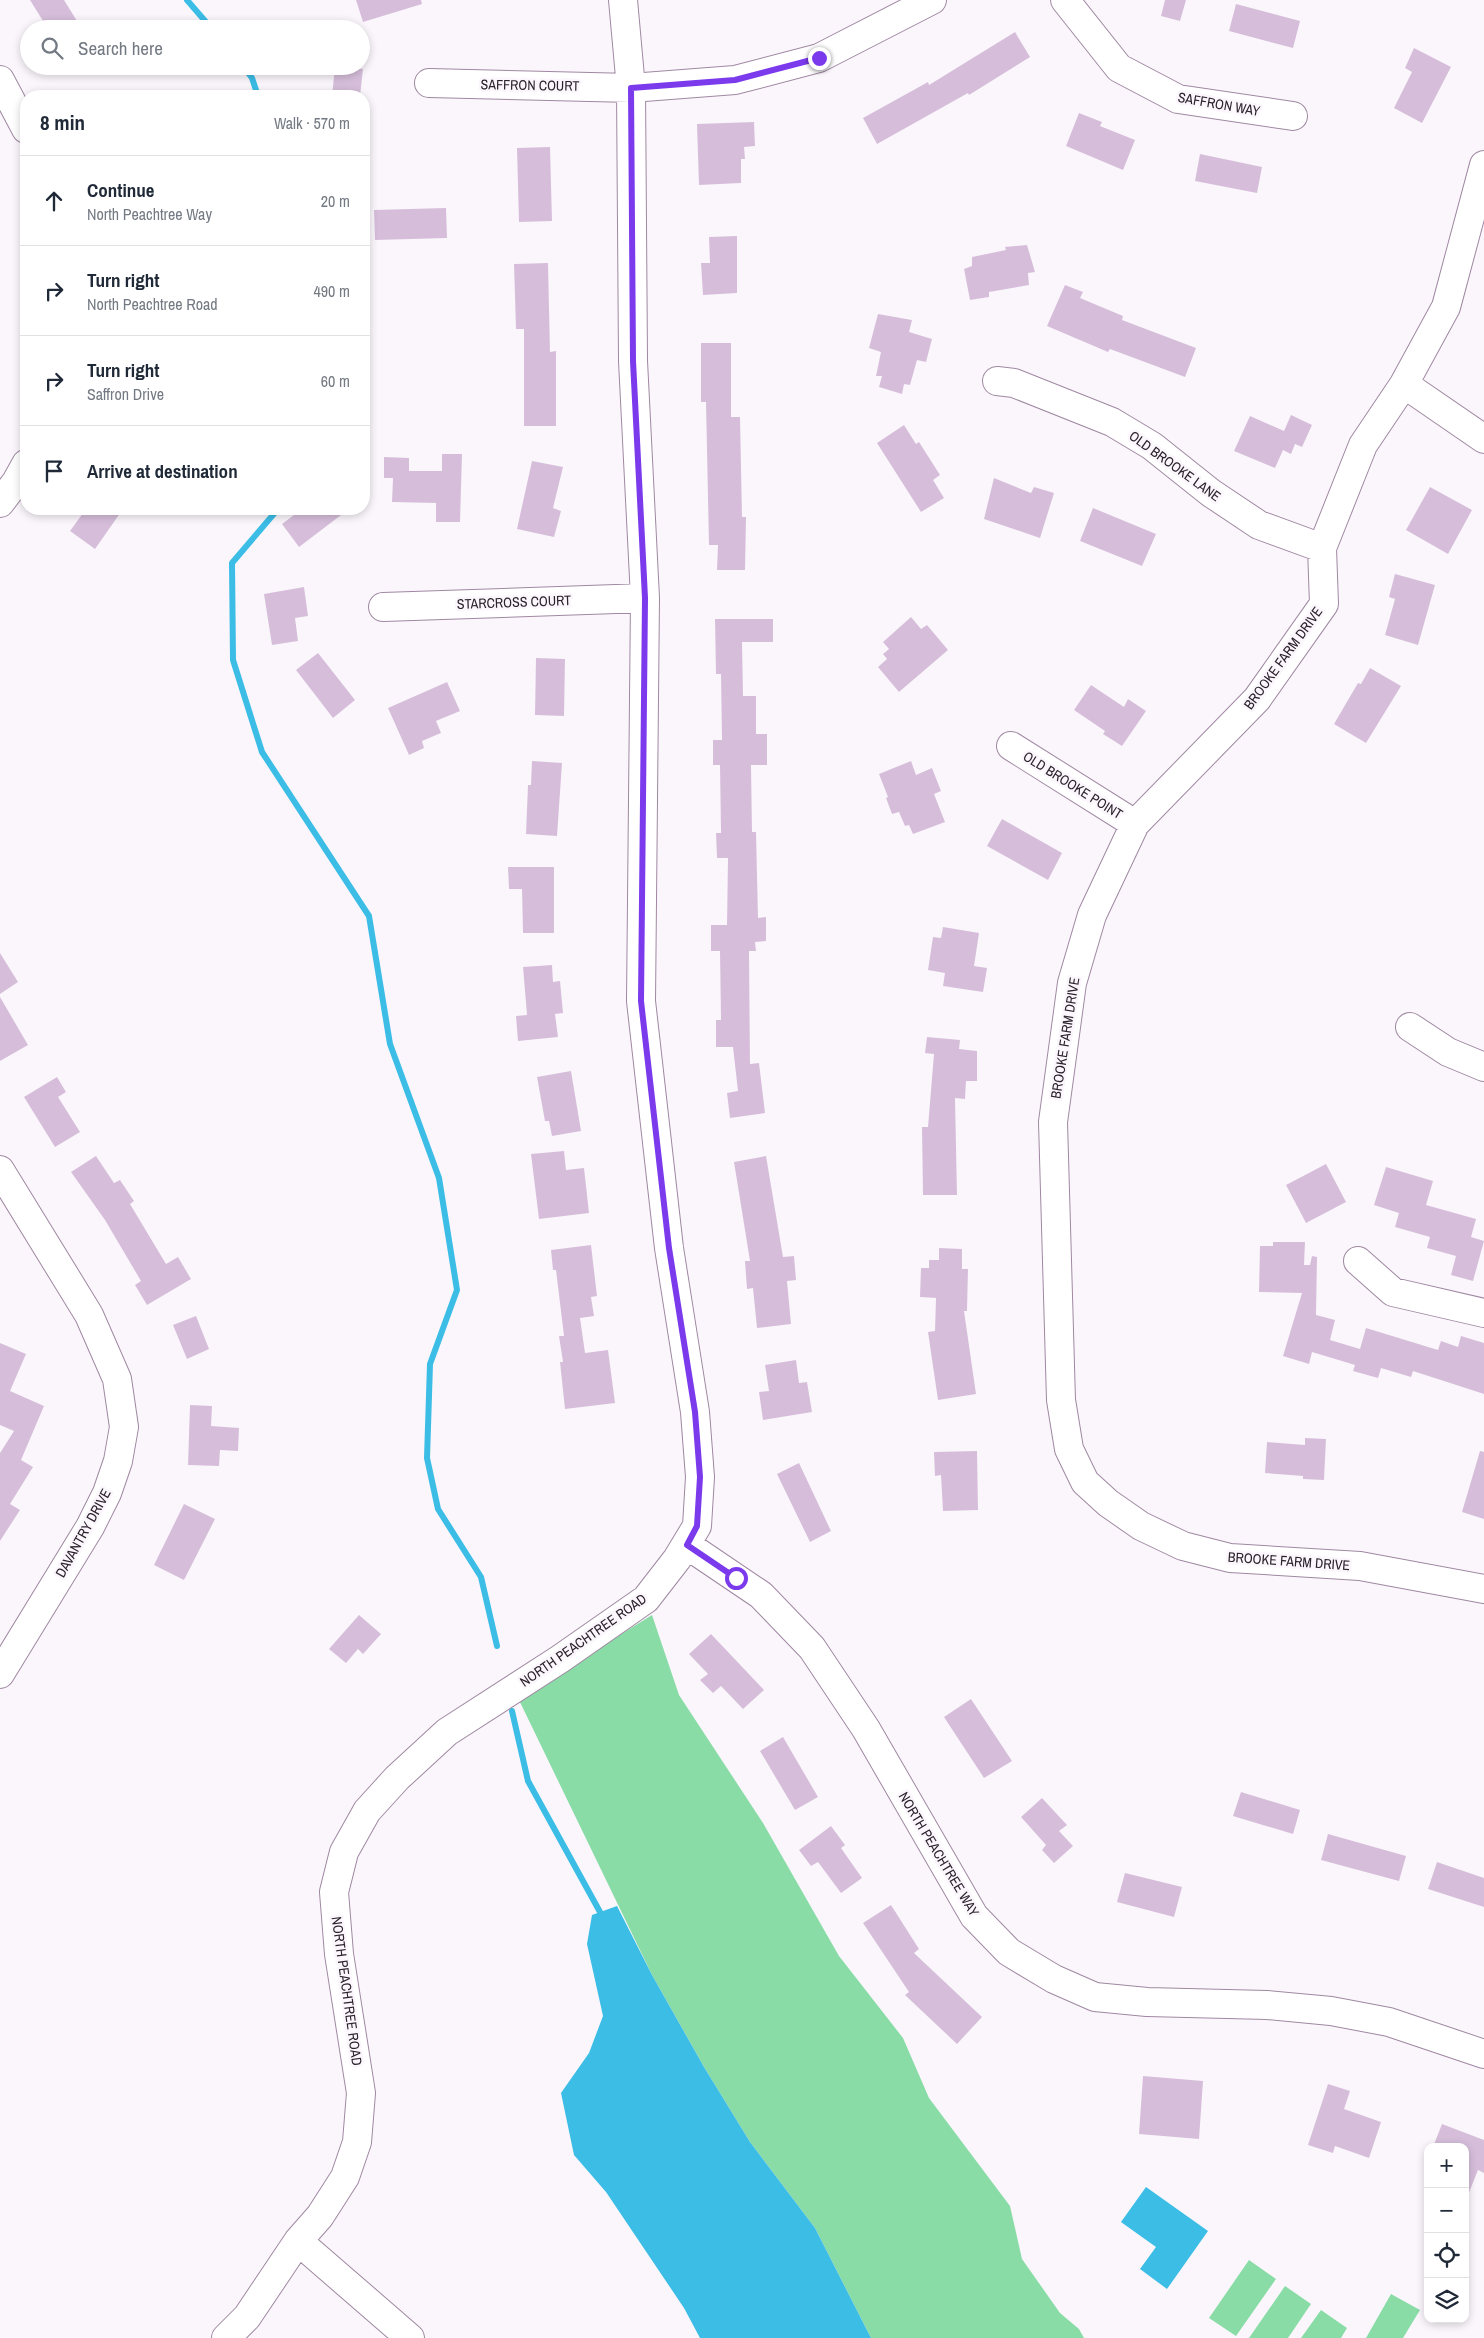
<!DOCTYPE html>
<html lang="en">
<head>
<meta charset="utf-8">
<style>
	body { margin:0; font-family:"Archivo Narrow",sans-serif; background:#f6f6f7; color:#1f2937 }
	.controls { position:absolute; right:15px; bottom:15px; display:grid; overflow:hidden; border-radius:10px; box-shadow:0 2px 8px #0003 }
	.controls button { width:45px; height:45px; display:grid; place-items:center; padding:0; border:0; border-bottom:1px solid #e0e1e3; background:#fff; color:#1f2937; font:25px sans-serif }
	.stop { position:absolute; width:15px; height:15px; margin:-11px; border:4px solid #7c3aed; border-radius:50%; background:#fff }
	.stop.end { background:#7c3aed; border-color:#fff; box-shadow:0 1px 5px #0008 }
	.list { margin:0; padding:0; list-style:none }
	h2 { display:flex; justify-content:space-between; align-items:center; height:65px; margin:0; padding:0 20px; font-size:21px }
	h2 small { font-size:16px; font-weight:400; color:#747a83 }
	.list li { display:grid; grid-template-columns:32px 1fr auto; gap:15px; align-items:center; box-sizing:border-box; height:90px; padding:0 20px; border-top:1px solid #e0e1e3 }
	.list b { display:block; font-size:19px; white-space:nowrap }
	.list p { margin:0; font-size:16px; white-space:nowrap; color:#747a83 }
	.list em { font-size:16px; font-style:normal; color:#747a83 }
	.icon { flex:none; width:28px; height:28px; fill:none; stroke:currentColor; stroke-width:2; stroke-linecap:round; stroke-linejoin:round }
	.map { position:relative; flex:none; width:1484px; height:2338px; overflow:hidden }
	.search { position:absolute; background:#fff; box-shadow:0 2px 8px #0003; left:20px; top:20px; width:350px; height:55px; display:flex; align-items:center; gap:12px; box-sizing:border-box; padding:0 18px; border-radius:28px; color:#747a83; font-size:19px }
	.panel { position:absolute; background:#fff; box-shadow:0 2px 8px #0003; left:20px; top:90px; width:350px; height:425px; border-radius:20px }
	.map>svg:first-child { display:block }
	.green { fill:#8adca7 }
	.water { fill:#3bbde6 }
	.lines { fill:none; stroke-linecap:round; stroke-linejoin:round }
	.stream { stroke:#3bbde6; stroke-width:6 }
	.building { fill:#d6beda }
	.minor-casing { stroke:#9f88a2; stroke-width:30 }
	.minor { stroke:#fff; stroke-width:28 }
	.route { stroke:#7c3aed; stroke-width:6 }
	.labels { text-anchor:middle; stroke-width:5; stroke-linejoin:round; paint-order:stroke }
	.street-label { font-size:14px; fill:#2b222c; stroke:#fbf6fc }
</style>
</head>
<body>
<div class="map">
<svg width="1484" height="2338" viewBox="0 0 1484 2338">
	<rect width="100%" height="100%" fill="#fbf6fc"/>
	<path class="green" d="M 652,1615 L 679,1695 L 763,1823 L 839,1956 L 903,2038 L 929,2098 L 1010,2206 L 1022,2259 L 1060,2313 L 1079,2329 L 1084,2338 L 871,2338 L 815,2228 L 750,2142 L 704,2067 L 652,1975 L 518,1698 Z
		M 1249,2260 L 1276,2279 L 1236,2336 L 1209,2318 Z
		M 1285,2286 L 1311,2304 L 1288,2338 L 1249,2338 Z
		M 1391,2294 L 1420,2310 L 1403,2338 L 1366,2338 Z
		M 1321,2310 L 1347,2328 L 1341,2338 L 1301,2338 Z"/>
	<path class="water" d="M 617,1906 L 652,1975 L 704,2067 L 750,2142 L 815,2228 L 871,2338 L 700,2338 L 684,2308 L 606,2192 L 574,2155 L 561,2093 L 589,2053 L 603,2016 L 587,1944 L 592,1915 Z
		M 1146,2187 L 1208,2231 L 1167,2289 L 1140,2269 L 1156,2247 L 1121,2222 Z"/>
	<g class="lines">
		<path class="stream" d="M 187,0 L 212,29
			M 243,66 L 252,78 L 258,96
			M 278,509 L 232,563 L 233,660 L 262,752 L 369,916 L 390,1044 L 439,1178 L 457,1290 L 430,1364 L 427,1458 L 438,1509 L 481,1577 L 497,1646
			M 512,1711 L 528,1781 L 600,1912"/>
	</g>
	<path class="building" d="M 30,0 L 64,0 L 82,29 L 48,29 Z
		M 356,0 L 421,0 L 422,4 L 363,22 Z
		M 1165,0 L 1186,0 L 1180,21 L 1161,16 Z
		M 1236,4 L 1300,21 L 1293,48 L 1229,31 Z
		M 1015,32 L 1030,57 L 969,95 L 968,93 L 877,144 L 863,118 L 928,82 L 929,85 Z
		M 1414,48 L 1451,67 L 1422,123 L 1394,108 L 1412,72 L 1405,68 Z
		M 335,67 L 363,69 L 360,96 L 332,96 Z
		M 1079,113 L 1102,122 L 1100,126 L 1135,140 L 1123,170 L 1066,146 Z
		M 754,122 L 755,146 L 744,147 L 745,159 L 741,159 L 741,183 L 699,185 L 697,124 Z
		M 550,147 L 552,221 L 519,222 L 517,148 Z
		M 1200,154 L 1262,167 L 1257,193 L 1195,181 Z
		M 446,208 L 447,238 L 375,240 L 374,210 Z
		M 737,236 L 737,293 L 703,295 L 701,263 L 710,263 L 709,237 Z
		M 1027,245 L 1035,272 L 1028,273 L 1029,285 L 989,292 L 989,297 L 970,300 L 964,269 L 972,266 L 972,257 L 1006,250 L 1005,247 Z
		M 548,263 L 550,352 L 556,351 L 556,426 L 524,426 L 524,329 L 516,329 L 514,264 Z
		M 1065,285 L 1083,292 L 1080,298 L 1123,316 L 1122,320 L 1196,348 L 1185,377 L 1110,349 L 1108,352 L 1047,326 Z
		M 878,314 L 912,320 L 909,332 L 932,339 L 926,362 L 917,360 L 910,385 L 904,384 L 902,394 L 879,387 L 882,376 L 876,376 L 881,352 L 869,348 Z
		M 701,343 L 731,343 L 731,417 L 740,417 L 742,517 L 746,517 L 745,570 L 717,570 L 718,545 L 709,545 L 706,402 L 701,402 Z
		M 1291,415 L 1312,425 L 1302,447 L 1295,444 L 1291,454 L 1283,450 L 1275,468 L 1234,451 L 1250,416 L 1284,431 Z
		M 904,425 L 916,444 L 919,442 L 940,475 L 933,480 L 944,498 L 921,512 L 877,443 Z
		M 442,454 L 462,454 L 460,522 L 436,522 L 436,503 L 392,502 L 393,478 L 384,478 L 384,457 L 409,458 L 409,471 L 442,471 Z
		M 532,461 L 563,467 L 553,508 L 561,511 L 554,537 L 517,529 Z
		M 994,478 L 1031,493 L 1034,487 L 1054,493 L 1040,538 L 984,519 Z
		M 1430,487 L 1472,510 L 1448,554 L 1406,530 Z
		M 1093,508 L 1156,534 L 1142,566 L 1080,541 Z
		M 86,509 L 123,509 L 95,549 L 70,531 Z
		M 302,509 L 349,509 L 299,547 L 282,524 Z
		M 1395,574 L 1435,585 L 1418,645 L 1385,635 L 1395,599 L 1389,597 Z
		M 304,587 L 308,616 L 295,618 L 298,641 L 272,645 L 264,594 Z
		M 911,617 L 921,629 L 927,625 L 948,650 L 899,692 L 878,667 L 887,659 L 883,654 L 889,649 L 883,642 Z
		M 715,619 L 773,619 L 773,642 L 742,642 L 743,696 L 756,696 L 756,734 L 767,734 L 767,765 L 751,765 L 752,832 L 756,832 L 758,918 L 766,917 L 766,941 L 755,942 L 756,951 L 749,951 L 750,1064 L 759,1063 L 765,1113 L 730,1118 L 727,1093 L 738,1091 L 733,1047 L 716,1047 L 716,1020 L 721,1020 L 720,951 L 711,951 L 711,925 L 727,925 L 728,858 L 717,858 L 716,833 L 721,833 L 720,765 L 713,765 L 713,740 L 722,740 L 721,674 L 716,674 Z
		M 318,653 L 355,700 L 333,718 L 296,670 Z
		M 536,658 L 565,659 L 564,716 L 535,715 Z
		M 1370,668 L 1401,686 L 1366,743 L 1334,724 L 1358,683 L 1361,684 Z
		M 447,682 L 460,711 L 436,721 L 441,733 L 422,741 L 424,748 L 409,755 L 388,708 Z
		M 1091,685 L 1124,707 L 1128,699 L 1146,711 L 1122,746 L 1103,734 L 1105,731 L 1074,710 Z
		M 532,761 L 562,763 L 557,836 L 526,834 L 528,785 L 531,785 Z
		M 911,761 L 916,775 L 932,768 L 941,791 L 934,794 L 945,822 L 913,834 L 909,825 L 905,826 L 899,812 L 892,814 L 886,798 L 888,797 L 879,774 Z
		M 1002,819 L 1062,853 L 1048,880 L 987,846 Z
		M 508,867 L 554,867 L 554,933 L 523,933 L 522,889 L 509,889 Z
		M 943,927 L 979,933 L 974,966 L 987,968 L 983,992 L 943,986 L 945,973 L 928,970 L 933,937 L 941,938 Z
		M 0,953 L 18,982 L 0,994 Z
		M 552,965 L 553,982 L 560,981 L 563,1013 L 555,1014 L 558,1037 L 518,1041 L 516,1016 L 527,1015 L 523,967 Z
		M 0,997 L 28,1045 L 0,1061 Z
		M 927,1037 L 960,1040 L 959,1049 L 977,1051 L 977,1081 L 966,1081 L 965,1099 L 955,1098 L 957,1195 L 923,1195 L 922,1127 L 928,1127 L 934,1054 L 925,1053 Z
		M 571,1071 L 581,1131 L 552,1136 L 549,1121 L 545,1121 L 537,1077 Z
		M 57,1077 L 66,1092 L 58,1097 L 80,1132 L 55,1147 L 24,1097 Z
		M 564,1151 L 566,1170 L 584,1168 L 589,1213 L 539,1219 L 531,1154 Z
		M 96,1156 L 114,1183 L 120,1180 L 134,1201 L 130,1204 L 166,1264 L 178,1257 L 191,1279 L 147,1305 L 135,1285 L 141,1281 L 105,1220 L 71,1172 Z
		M 766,1156 L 783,1257 L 794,1256 L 796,1280 L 787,1281 L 791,1324 L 757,1328 L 753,1288 L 747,1289 L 745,1261 L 750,1261 L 734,1162 Z
		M 1326,1164 L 1346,1202 L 1306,1223 L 1286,1185 Z
		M 1386,1167 L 1433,1181 L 1426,1205 L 1476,1219 L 1471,1237 L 1484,1241 L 1473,1281 L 1451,1275 L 1456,1256 L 1427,1248 L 1430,1237 L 1395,1227 L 1399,1213 L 1374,1205 Z
		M 1273,1242 L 1305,1242 L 1304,1265 L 1310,1265 L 1312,1256 L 1317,1257 L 1316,1315 L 1335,1320 L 1330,1340 L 1360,1349 L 1366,1328 L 1438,1350 L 1441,1341 L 1458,1347 L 1461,1336 L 1484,1343 L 1484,1394 L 1413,1371 L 1411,1377 L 1381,1368 L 1378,1378 L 1353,1371 L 1355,1365 L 1312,1352 L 1309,1364 L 1283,1356 L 1302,1293 L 1259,1292 L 1260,1246 L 1273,1246 Z
		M 591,1245 L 597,1296 L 591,1297 L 594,1316 L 580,1318 L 585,1353 L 608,1350 L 615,1403 L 565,1409 L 560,1362 L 563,1362 L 559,1336 L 564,1336 L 556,1270 L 553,1270 L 551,1250 Z
		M 939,1248 L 962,1249 L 962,1269 L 968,1269 L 967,1311 L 964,1311 L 976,1394 L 938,1400 L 928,1332 L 935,1331 L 936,1298 L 920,1297 L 921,1268 L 929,1268 L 929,1260 L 939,1260 Z
		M 196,1316 L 209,1349 L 187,1359 L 173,1325 Z
		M 0,1343 L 26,1354 L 10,1391 L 44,1406 L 21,1460 L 33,1467 L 10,1504 L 20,1510 L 0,1541 L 0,1453 L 14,1431 L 0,1425 Z
		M 796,1360 L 799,1383 L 807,1382 L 812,1412 L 763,1420 L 759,1392 L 769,1391 L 765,1365 Z
		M 190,1405 L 212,1406 L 211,1426 L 239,1428 L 238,1451 L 220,1450 L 219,1466 L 188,1465 Z
		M 1305,1438 L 1326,1439 L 1324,1480 L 1303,1479 L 1303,1476 L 1265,1473 L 1267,1442 L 1305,1445 Z
		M 977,1451 L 978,1510 L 943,1511 L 941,1475 L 935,1476 L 934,1452 Z
		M 1480,1451 L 1484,1452 L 1484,1519 L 1462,1512 Z
		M 799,1463 L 831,1531 L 810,1542 L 777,1474 Z
		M 184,1504 L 215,1519 L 184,1580 L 154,1565 Z
		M 359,1615 L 381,1634 L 363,1654 L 358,1649 L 346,1663 L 329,1649 Z
		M 711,1634 L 764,1690 L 743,1709 L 721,1686 L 713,1693 L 700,1680 L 708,1674 L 689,1654 Z
		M 971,1699 L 1012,1761 L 984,1778 L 944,1717 Z
		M 783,1737 L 818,1797 L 795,1810 L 760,1751 Z
		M 1241,1792 L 1300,1810 L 1293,1834 L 1233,1816 Z
		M 1042,1798 L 1067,1825 L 1059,1831 L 1073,1846 L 1054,1863 L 1042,1850 L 1046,1845 L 1021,1817 Z
		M 831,1826 L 845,1845 L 841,1848 L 862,1878 L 841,1893 L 818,1862 L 811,1866 L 799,1850 Z
		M 1328,1834 L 1406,1856 L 1399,1881 L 1321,1860 Z
		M 1437,1862 L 1484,1878 L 1484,1907 L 1428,1889 Z
		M 1125,1873 L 1182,1887 L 1174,1917 L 1117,1902 Z
		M 891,1905 L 919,1949 L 914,1953 L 982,2017 L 957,2044 L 905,1995 L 909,1992 L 863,1923 Z
		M 1143,2076 L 1203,2081 L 1199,2139 L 1139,2134 Z
		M 1328,2084 L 1350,2091 L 1344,2109 L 1381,2122 L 1369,2158 L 1335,2146 L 1333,2153 L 1308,2145 Z
		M 1442,2124 L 1484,2140 L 1484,2173 L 1478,2170 L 1466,2200 L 1465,2147 L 1433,2147 Z"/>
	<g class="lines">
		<g class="minor-casing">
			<path id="minor" d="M 1065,0 L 1119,68 L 1178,99 L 1293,116
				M 0,80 L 26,129
				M 429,83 L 631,88 L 735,80 L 819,58 L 932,0
				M 1484,165 L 1446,307 L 1404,384 L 1363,445 L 1322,548 L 1324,604 L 1257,699 L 1135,824 L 1092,915 L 1072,983 L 1053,1122 L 1061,1400 L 1069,1449 L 1085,1482 L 1108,1503 L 1141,1526 L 1183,1546 L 1230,1558 L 1360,1566 L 1484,1589
				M 997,381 L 1014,383 L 1112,422 L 1152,446 L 1211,493 L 1259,525 L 1322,548
				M 1404,384 L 1484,439
				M 0,503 L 16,482 L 26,464
				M 383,607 L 645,598
				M 1011,746 L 1135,824
				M 1410,1027 L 1448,1052 L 1484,1067
				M 0,1170 L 89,1315 L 117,1379 L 124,1427 L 118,1461 L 107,1493 L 90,1527 L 0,1674
				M 1358,1261 L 1393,1292 L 1484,1313
				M 687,1545 L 761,1595 L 812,1648 L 866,1729 L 974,1916 L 1009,1952 L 1054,1979 L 1095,1997 L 1147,2002 L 1267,2005 L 1331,2011 L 1389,2022 L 1484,2054
				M 298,2241 L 410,2338
				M 226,2338 L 247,2317 L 298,2241 L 320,2216 L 345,2177 L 357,2142 L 361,2093 L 339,1954 L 334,1892 L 344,1852 L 367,1811 L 397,1778 L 447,1732 L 560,1659 L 646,1599 L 677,1559 L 697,1526 L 700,1477 L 695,1412 L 669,1248 L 641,1001 L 645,598 L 633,361 L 631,88 L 623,0"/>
		</g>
		<use href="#minor" class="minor"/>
	</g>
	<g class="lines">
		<path class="route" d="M 736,1578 L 687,1545 L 697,1526 L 700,1477 L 695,1412 L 669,1248 L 641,1001 L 645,598 L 633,361 L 631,88 L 735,80 L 819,58"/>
	</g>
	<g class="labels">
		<g class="street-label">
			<text transform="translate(530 85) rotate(1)" y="5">SAFFRON COURT</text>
			<text transform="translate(1219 104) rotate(10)" y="5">SAFFRON WAY</text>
			<text transform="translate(1175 466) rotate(36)" y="5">OLD BROOKE LANE</text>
			<text transform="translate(514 602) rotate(-2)" y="5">STARCROSS COURT</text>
			<text transform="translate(1283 658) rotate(-54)" y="5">BROOKE FARM DRIVE</text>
			<text transform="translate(1073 785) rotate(32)" y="5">OLD BROOKE POINT</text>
			<text transform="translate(1065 1038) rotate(-81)" y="5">BROOKE FARM DRIVE</text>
			<text transform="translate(83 1533) rotate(-61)" y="5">DAVANTRY DRIVE</text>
			<text transform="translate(1289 1561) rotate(4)" y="5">BROOKE FARM DRIVE</text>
			<text transform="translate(583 1640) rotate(-35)" y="5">NORTH PEACHTREE ROAD</text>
			<text transform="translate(939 1854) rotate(59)" y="5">NORTH PEACHTREE WAY</text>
			<text transform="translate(347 1991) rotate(82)" y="5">NORTH PEACHTREE ROAD</text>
		</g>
	</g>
</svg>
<div class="controls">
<button>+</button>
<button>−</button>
<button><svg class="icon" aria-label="locate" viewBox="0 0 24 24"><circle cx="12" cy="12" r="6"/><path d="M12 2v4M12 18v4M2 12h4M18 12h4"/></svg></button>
<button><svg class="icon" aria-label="layers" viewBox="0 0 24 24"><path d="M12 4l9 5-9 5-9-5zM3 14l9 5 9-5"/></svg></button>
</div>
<div class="stop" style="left:736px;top:1578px"></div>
<div class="stop end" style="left:819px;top:58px"></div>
<div class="search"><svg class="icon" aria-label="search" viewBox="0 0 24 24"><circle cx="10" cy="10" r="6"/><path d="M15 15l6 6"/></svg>Search here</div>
<section class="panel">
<h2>8 min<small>Walk · 570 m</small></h2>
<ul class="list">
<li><svg class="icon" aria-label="ahead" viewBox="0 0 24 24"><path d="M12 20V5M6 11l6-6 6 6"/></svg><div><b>Continue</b><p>North Peachtree Way</p></div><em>20 m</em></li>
<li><svg class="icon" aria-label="right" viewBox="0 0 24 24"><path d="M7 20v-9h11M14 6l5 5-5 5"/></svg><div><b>Turn right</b><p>North Peachtree Road</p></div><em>490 m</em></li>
<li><svg class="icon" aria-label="right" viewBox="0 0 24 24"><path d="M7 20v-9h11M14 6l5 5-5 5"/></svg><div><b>Turn right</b><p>Saffron Drive</p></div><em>60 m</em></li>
<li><svg class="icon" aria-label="arrive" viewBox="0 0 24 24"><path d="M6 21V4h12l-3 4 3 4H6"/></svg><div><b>Arrive at destination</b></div></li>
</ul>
</section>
</div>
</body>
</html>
